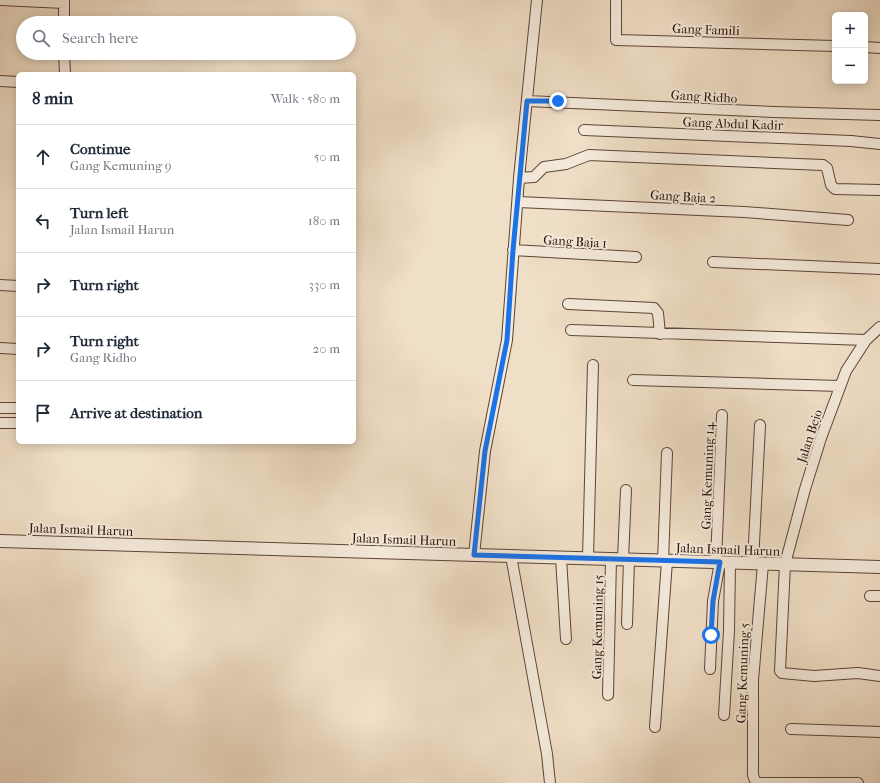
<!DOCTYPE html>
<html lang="en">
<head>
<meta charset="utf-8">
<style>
	body { margin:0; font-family:"IM FELL French Canon",serif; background:#f2f2f3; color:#1f2937 }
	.controls { position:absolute; right:12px; top:12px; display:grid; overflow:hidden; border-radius:6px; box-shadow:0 2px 10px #0003 }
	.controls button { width:36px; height:36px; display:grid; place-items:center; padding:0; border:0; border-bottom:1px solid #e0e1e3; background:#fff; color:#1f2937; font:20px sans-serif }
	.stop { position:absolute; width:12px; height:12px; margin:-9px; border:3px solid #1a73e8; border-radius:50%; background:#fff }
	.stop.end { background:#1a73e8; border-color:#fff; box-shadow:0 1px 4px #0008 }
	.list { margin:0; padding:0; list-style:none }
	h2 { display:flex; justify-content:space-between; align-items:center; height:52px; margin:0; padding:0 16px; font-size:17px }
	h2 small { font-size:13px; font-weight:400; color:#747a83 }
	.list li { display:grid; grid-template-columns:26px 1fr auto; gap:12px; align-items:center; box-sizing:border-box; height:64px; padding:0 16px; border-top:1px solid #e0e1e3 }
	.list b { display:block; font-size:15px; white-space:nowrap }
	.list p { margin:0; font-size:13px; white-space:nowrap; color:#747a83 }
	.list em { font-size:13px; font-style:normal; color:#747a83 }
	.icon { flex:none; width:22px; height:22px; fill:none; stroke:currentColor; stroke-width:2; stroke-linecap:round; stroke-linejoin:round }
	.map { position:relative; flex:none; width:880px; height:783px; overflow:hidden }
	.search { position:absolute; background:#fff; box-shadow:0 2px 10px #0003; left:16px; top:16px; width:340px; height:44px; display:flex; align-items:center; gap:10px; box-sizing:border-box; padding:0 14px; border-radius:22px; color:#747a83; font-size:15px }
	.panel { position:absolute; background:#fff; box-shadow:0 2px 10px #0003; left:16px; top:72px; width:340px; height:372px; border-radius:6px }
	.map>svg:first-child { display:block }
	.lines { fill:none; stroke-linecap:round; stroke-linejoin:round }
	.minor-casing { stroke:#5c4436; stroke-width:12 }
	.tertiary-casing { stroke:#5c4436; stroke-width:14 }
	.minor { stroke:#f5eadb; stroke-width:10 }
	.tertiary { stroke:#f5eadb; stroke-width:12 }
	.route { stroke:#1a73e8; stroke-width:5 }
	.labels { text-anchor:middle; stroke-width:4; stroke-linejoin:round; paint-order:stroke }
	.street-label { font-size:13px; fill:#2b1006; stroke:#f5eadb }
</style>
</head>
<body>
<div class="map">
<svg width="880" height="783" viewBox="0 0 880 783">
	<rect width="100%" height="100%" fill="#f0dfc7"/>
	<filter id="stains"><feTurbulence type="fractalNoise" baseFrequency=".005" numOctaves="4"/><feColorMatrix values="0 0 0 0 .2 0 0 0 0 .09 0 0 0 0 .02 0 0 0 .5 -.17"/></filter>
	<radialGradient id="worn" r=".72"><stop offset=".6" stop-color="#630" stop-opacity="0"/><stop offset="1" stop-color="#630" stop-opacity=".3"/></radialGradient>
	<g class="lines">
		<g class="minor-casing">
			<path id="minor" d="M 0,0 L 64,3
				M 64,0 L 64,23
				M 616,0 L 616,40 L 835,46
				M 865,47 L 880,48
				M 64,53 L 65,74
				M 0,81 L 18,82
				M 527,101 L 774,112 L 880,115
				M 584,130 L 851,141 L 880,144
				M 519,178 L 534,177 L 544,167 L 566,164 L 589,155 L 823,165 L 827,168 L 831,185 L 835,189 L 880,190
				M 518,202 L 744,212 L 848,220
				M 513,250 L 636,257
				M 713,262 L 880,269
				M 0,285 L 18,286
				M 568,304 L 654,308 L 658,313 L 660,334
				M 880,327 L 866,340 L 846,371 L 821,438 L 805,489 L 785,564 L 780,671 L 782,673 L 814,676 L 858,673 L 880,676
				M 571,330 L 866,340
				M 0,348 L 18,349
				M 633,380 L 840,386
				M 0,408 L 18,408
				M 0,423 L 18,423
				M 474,555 L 485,451 L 507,340 L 519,178 L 537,0
				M 511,556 L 547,754 L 550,783
				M 561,558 L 566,639
				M 588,558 L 593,365
				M 623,559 L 626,490
				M 663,561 L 667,453
				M 716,562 L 722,415
				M 753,563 L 760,425
				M 870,596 L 880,596
				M 627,624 L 629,560
				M 710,669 L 713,601 L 720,562
				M 608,695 L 611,559
				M 724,715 L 729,631 L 730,563
				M 655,727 L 667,561
				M 791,729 L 880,732
				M 756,783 L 753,775 L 753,680 L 763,564
				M 756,783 L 858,783"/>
		</g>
		<g class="tertiary-casing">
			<path id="tertiary" d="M 0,541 L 880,567"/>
		</g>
		<use href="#minor" class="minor"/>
		<use href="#tertiary" class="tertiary"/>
	</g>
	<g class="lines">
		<path class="route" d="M 558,101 L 527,101 L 513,250 L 507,340 L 485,451 L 474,555 L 720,562 L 713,601 L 711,635"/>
	</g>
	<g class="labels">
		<g class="street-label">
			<text transform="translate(706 29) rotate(2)" y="5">Gang Famili</text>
			<text transform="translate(704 96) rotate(3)" y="5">Gang Ridho</text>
			<text transform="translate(733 123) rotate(2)" y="5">Gang Abdul Kadir</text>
			<text transform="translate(683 196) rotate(3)" y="5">Gang Baja 2</text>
			<text transform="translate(575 241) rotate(3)" y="5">Gang Baja 1</text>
			<text transform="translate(809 436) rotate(-72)" y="5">Jalan Bejo</text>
			<text transform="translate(707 476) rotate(-88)" y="5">Gang Kemuning 14</text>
			<text transform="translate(81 529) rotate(2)" y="5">Jalan Ismail Harun</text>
			<text transform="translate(404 539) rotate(2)" y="5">Jalan Ismail Harun</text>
			<text transform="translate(728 549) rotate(2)" y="5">Jalan Ismail Harun</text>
			<text transform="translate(597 627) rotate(-89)" y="5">Gang Kemuning 15</text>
			<text transform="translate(742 673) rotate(-88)" y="5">Gang Kemuning 5</text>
		</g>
	</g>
	<rect width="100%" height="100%" filter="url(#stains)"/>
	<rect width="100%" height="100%" fill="url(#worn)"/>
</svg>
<div class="controls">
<button>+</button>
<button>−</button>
</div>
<div class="stop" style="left:711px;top:635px"></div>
<div class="stop end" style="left:558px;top:101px"></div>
<div class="search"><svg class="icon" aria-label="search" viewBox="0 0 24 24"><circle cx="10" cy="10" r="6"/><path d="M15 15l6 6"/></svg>Search here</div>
<section class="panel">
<h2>8 min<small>Walk · 580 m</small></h2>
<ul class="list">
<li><svg class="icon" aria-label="ahead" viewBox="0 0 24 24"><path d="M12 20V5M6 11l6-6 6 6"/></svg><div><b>Continue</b><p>Gang Kemuning 9</p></div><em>50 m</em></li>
<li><svg class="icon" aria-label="left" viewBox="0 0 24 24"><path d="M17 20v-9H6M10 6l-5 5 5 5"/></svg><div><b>Turn left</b><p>Jalan Ismail Harun</p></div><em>180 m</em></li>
<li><svg class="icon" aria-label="right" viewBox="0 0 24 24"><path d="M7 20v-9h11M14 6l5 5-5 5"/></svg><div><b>Turn right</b></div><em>330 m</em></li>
<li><svg class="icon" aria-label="right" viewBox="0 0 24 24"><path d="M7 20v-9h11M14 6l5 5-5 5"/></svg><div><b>Turn right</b><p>Gang Ridho</p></div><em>20 m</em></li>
<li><svg class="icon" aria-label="arrive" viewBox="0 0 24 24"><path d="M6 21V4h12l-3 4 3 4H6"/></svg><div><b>Arrive at destination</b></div></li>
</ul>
</section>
</div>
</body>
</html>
